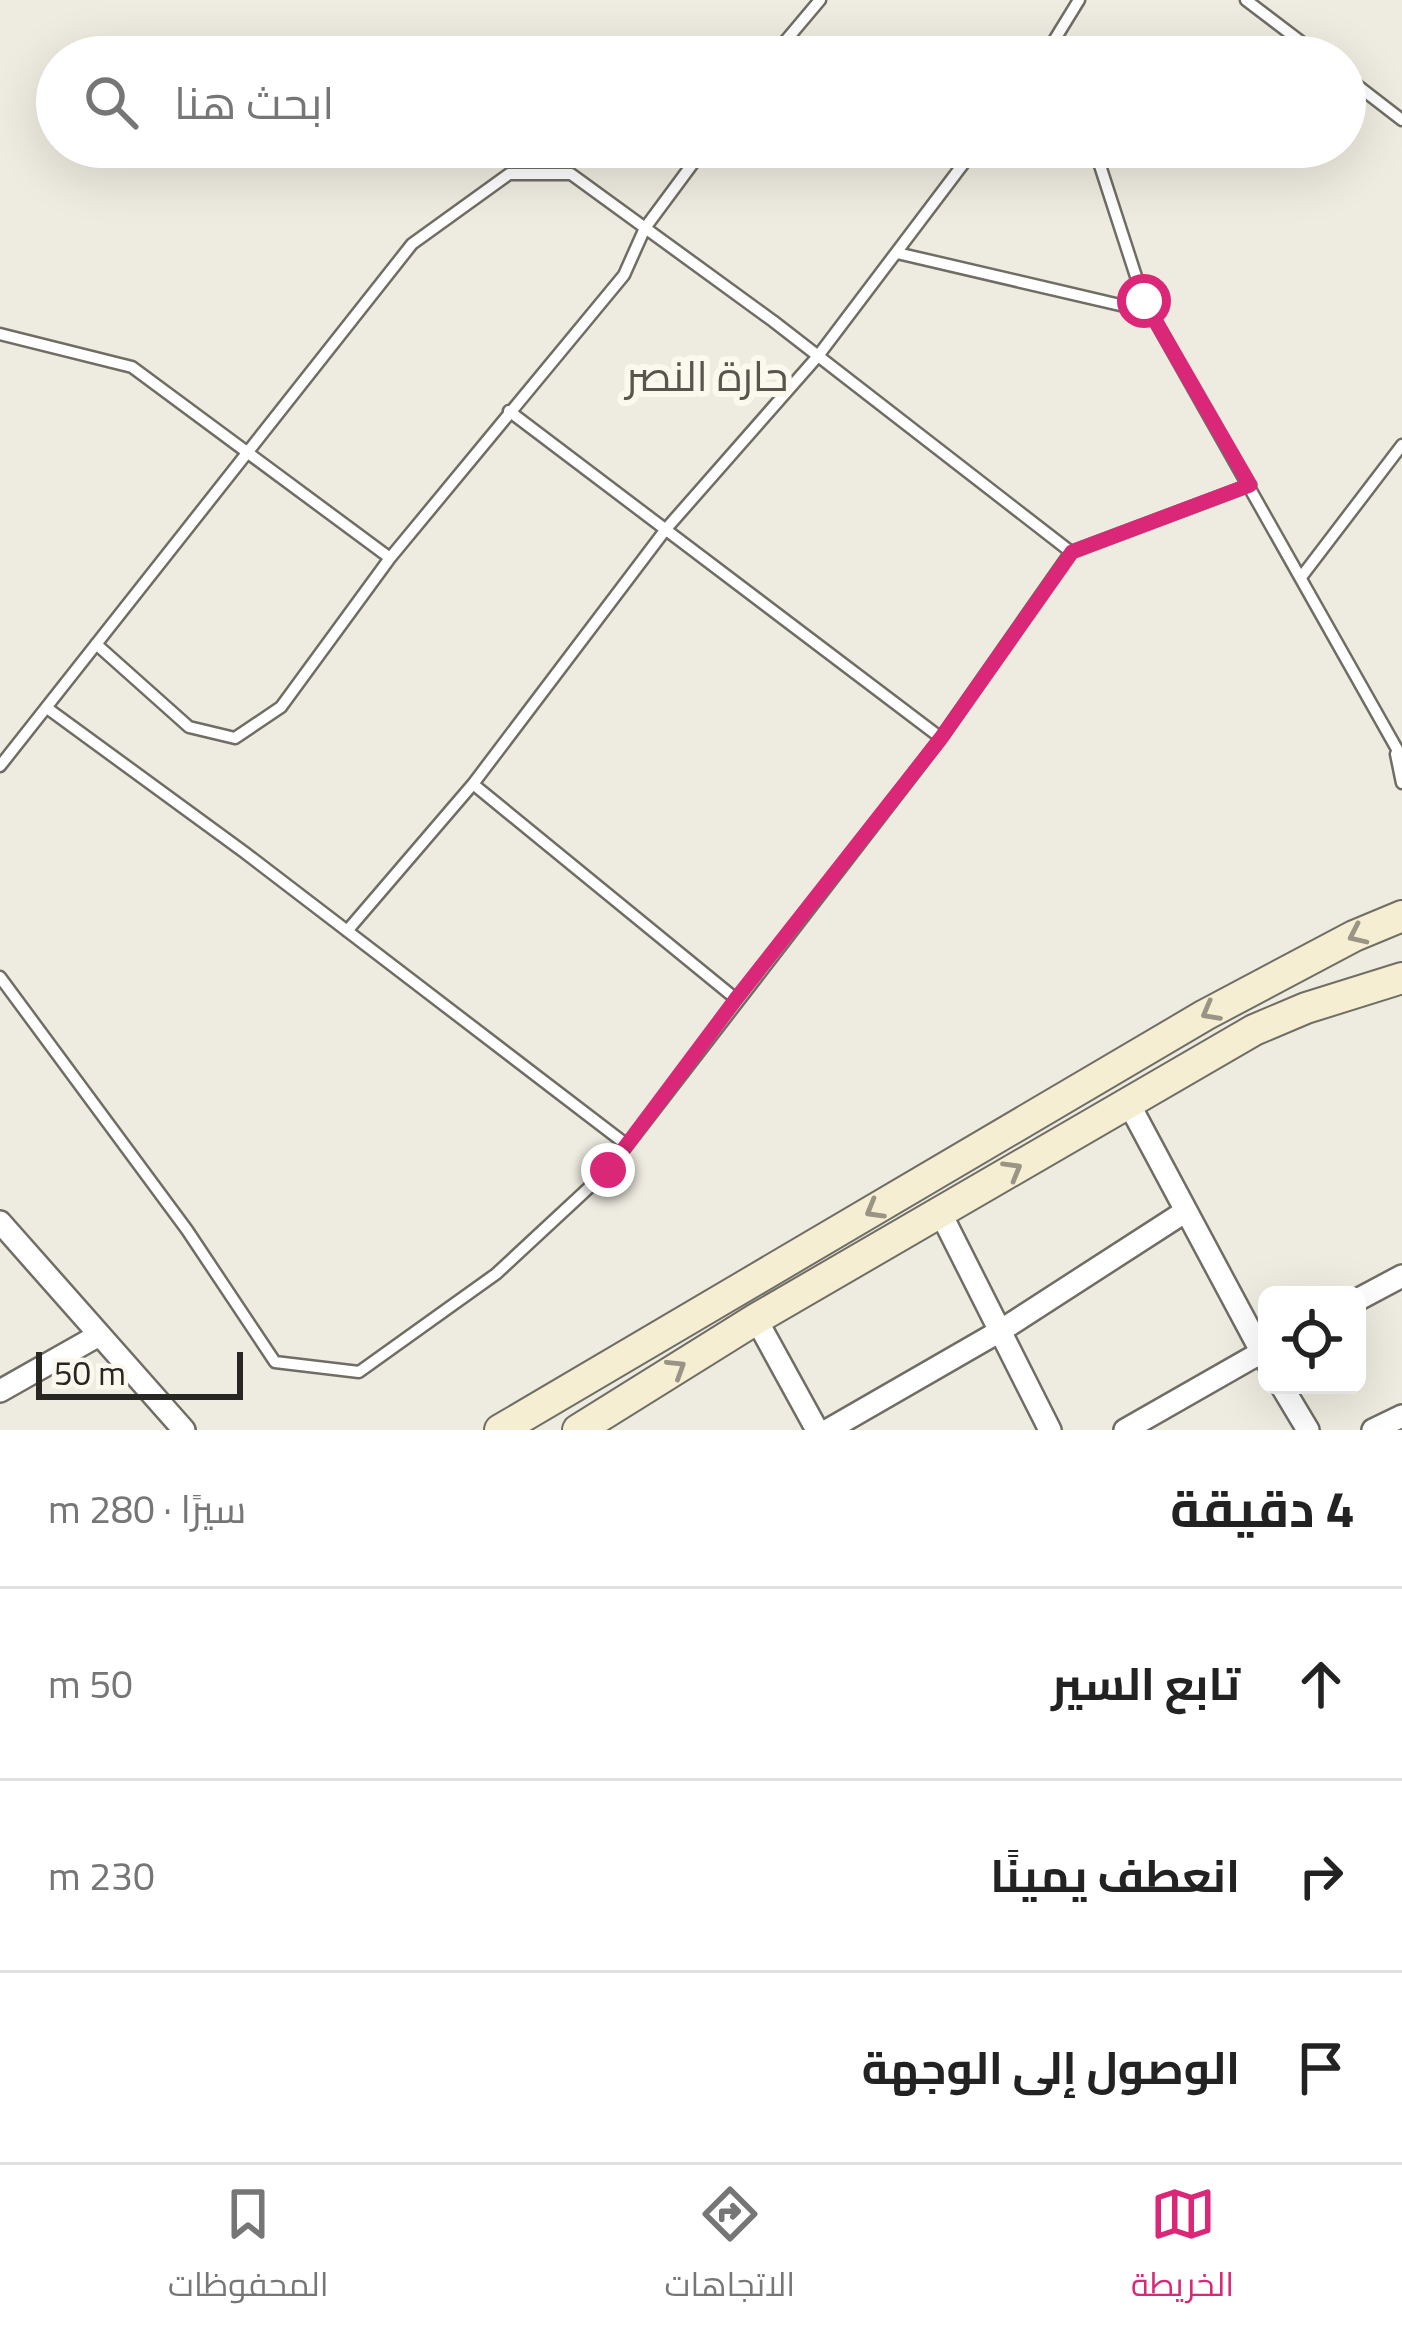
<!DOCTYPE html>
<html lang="ar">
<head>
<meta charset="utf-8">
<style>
	body { margin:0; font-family:Georgia,Cairo,serif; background:#f2f2f2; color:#222; direction:rtl }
	.controls { position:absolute; right:36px; bottom:36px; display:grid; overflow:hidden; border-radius:18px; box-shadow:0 12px 48px #0002 }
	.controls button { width:108px; height:108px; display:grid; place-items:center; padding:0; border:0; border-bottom:3px solid #e0e0e0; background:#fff; color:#222; font:60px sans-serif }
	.scale { position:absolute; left:36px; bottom:30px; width:207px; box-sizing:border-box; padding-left:12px; border:6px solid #272622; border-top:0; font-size:33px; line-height:42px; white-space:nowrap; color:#272622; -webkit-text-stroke:9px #fbf8ed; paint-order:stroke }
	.stop { position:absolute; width:36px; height:36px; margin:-27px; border:9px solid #db2777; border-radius:50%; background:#fff }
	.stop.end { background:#db2777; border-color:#fff; box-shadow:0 3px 12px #0008 }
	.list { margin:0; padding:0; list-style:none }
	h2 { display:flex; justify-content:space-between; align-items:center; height:156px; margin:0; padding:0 48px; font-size:51px }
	h2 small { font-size:39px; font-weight:400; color:#767676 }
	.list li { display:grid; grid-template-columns:78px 1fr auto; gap:36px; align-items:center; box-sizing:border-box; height:192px; padding:0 48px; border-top:3px solid #e0e0e0 }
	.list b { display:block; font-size:45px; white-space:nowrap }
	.list em { font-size:39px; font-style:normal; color:#767676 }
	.icon { flex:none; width:66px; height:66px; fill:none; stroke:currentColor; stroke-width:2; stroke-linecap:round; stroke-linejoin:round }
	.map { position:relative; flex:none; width:1402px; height:1430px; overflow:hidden; direction:ltr }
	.search { position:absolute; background:#fff; box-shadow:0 12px 48px #0002; left:36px; right:36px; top:36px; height:132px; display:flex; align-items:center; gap:30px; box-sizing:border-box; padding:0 42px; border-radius:66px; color:#767676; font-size:45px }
	.sheet { height:732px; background:#fff }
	nav { display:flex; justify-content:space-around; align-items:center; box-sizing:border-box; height:168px; border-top:3px solid #e0e0e0; background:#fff; font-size:33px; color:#767676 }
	nav a { display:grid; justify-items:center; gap:6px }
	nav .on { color:#db2777 }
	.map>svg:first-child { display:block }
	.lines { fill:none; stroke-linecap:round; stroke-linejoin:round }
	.lane-casing { stroke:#706d64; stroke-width:15 }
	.street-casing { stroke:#706d64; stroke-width:26 }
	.secondary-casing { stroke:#706d64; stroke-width:34 }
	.lane { stroke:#fff; stroke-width:10 }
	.street { stroke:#fff; stroke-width:21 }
	.secondary { stroke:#f6eed3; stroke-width:30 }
	.oneway { stroke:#999483 }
	.route { stroke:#db2777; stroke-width:15 }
	.labels { text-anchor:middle; stroke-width:12; stroke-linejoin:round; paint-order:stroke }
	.neighbourhood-label { font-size:42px; fill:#58554d; stroke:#fbf8ed }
</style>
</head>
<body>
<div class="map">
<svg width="1402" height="1430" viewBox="0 0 1402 1430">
	<rect width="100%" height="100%" fill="#eeebe0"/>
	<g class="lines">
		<g class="lane-casing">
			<path id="lane" d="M 1246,0 L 1321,57
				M 1058,38 L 1064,57
				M 772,57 L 820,0
				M 1044,57 L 1079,0
				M 1345,76 L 1402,120
				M 1094,147 L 1144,301 L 1402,758
				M 897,253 L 1150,312
				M 0,334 L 132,367 L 390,558
				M 509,411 L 941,738
				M 1302,576 L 1402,445
				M 96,644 L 189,727 L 235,738 L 281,707 L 390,558 L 624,275 L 645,228 L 705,147
				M 47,708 L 244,852 L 627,1145
				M 1396,754 L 1402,783
				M 0,766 L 412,244 L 509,174 L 571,174 L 773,321 L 1071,552
				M 473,784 L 736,999
				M 347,931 L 473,784 L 666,529 L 818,356 L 976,147
				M 0,977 L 187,1230 L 275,1362 L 359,1372 L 496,1274 L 608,1170 L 941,738 L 1071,552 L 1250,485"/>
		</g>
		<g class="street-casing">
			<path id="street" d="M 1129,1104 L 1267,1362
				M 940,1212 L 1050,1430
				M 0,1222 L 184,1430
				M 1357,1300 L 1402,1276
				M 756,1319 L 817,1430
				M 1281,1385 L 1308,1430
				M 0,1391 L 99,1335
				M 828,1430 L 1000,1331 L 1186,1211
				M 1125,1430 L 1267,1349
				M 1373,1430 L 1402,1416"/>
		</g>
		<g class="secondary-casing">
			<path id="secondary" d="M 500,1430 L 1205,1015 L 1354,936 L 1402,916
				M 578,1430 L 756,1319 L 1254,1030 L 1306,1008 L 1402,978"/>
		</g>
		<use href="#lane" class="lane"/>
		<use href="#street" class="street"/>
		<use href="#secondary" class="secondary"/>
	</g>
	<defs><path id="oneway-chevron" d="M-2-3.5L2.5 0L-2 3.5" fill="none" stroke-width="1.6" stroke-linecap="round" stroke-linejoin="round" transform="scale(3)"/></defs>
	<g class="oneway">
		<use href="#oneway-chevron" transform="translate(1357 935) rotate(155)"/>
		<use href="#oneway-chevron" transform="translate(1210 1012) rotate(151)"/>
		<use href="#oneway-chevron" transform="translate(1013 1170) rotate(-30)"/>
		<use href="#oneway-chevron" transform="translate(874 1210) rotate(150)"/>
		<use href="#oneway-chevron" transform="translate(677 1368) rotate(-32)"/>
	</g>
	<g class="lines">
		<path class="route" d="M 608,1170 L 736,999 L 941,738 L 1072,552 L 1250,485 L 1144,301"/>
	</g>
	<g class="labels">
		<g class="neighbourhood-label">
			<text x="707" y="391">حارة النصر</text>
		</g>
	</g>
</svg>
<div class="controls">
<button><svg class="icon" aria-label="locate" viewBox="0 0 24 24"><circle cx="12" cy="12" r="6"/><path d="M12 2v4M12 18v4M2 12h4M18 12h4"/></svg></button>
</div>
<div class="scale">50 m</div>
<div class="stop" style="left:1144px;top:301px"></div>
<div class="stop end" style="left:608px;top:1170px"></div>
<div class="search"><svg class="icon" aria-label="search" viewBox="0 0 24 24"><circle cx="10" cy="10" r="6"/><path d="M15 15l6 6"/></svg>ابحث هنا</div>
</div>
<section class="sheet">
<h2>4 دقيقة<small>سيرًا · 280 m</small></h2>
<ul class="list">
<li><svg class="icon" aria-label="ahead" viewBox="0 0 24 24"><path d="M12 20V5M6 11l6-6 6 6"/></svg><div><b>تابع السير</b></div><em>50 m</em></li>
<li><svg class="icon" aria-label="right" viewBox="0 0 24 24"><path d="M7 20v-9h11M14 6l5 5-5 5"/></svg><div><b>انعطف يمينًا</b></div><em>230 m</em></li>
<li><svg class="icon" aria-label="arrive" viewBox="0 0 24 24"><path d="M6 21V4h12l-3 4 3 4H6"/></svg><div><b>الوصول إلى الوجهة</b></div></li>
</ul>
</section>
<nav>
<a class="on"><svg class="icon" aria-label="map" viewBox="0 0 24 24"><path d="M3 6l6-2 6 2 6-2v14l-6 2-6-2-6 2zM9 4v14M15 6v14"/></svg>الخريطة</a>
<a><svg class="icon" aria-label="directions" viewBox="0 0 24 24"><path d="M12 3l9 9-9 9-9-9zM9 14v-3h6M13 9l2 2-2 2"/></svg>الاتجاهات</a>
<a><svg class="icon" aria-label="saved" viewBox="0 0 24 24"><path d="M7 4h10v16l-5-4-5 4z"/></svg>المحفوظات</a>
</nav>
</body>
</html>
